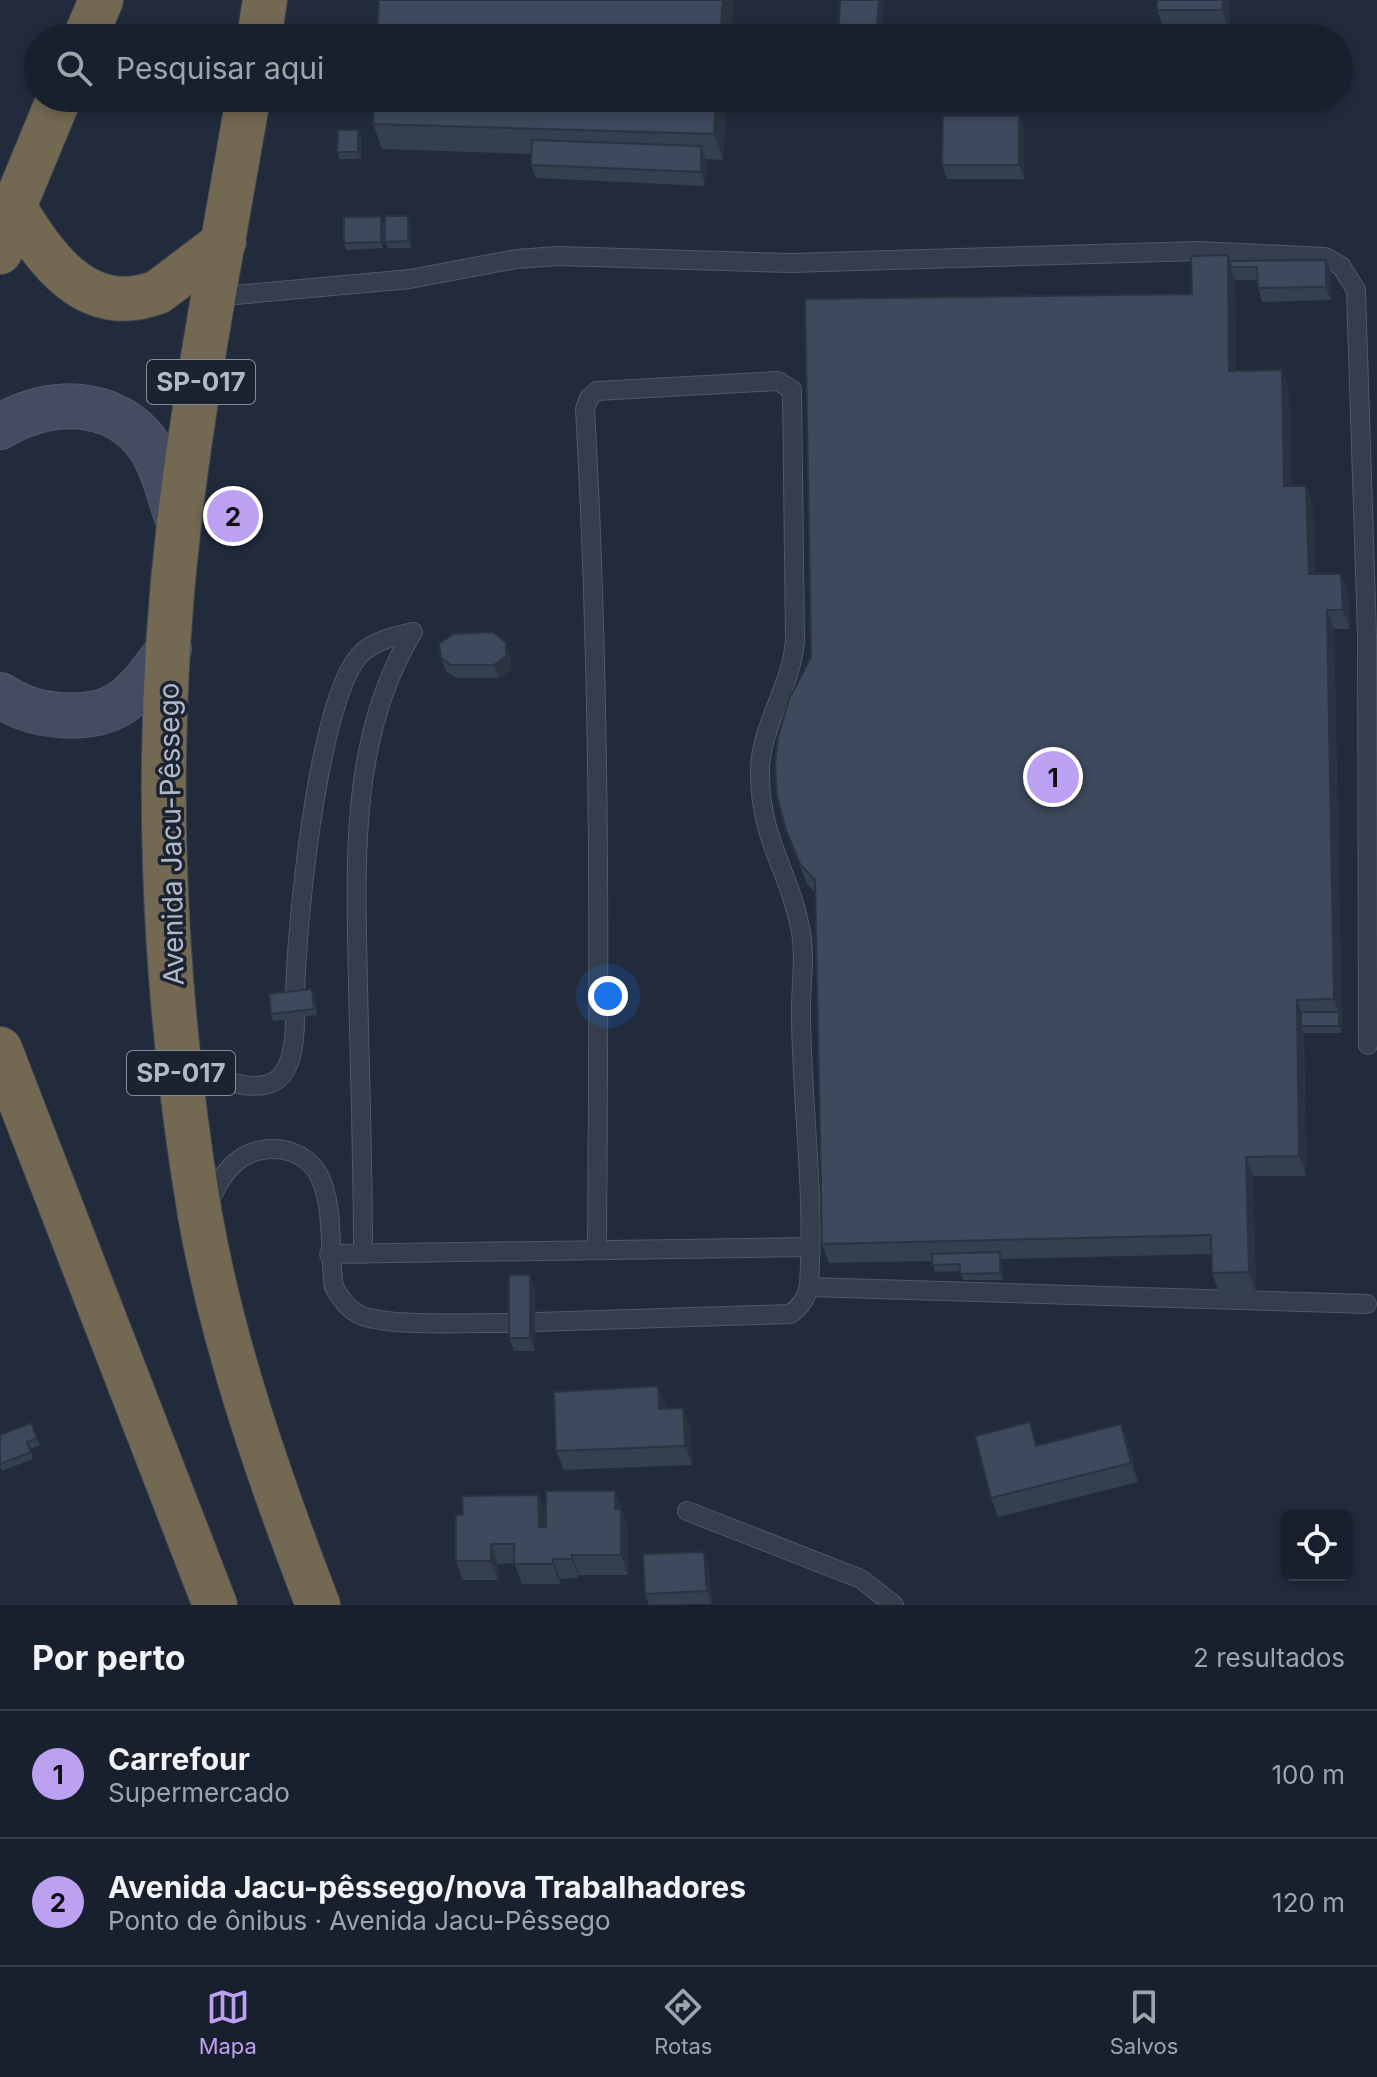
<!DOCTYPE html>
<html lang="pt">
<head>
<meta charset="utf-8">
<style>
	body { margin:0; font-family:Inter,sans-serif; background:#222835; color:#f1f3f6 }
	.controls { position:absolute; right:24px; bottom:24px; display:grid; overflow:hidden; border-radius:12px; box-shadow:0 4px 12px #0003 }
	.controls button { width:72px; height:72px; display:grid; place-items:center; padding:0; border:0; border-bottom:2px solid #373e49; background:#19202d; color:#f1f3f6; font:40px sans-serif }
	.you { position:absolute; left:608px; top:996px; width:28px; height:28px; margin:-20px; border:6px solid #fff; border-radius:50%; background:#1a73e8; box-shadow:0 0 0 12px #1a73e833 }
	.badge { display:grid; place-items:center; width:52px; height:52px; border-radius:50%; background:#bca0f2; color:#111; font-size:26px; font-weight:700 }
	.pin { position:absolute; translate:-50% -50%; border:4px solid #fff; box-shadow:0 2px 8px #0006 }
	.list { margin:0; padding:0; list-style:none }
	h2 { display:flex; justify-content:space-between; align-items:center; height:104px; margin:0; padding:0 32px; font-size:34px }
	h2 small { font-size:26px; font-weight:400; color:#9fa3aa }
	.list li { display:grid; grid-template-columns:52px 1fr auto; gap:24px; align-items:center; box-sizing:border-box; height:128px; padding:0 32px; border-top:2px solid #373e49 }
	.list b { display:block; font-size:30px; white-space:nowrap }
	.list p { margin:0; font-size:26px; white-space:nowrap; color:#9fa3aa }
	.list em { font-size:26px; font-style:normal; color:#9fa3aa }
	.icon { flex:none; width:44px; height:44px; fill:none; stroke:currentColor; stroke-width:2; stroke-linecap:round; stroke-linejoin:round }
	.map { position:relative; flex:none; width:1377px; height:1605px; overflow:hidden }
	.search { position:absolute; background:#19202d; box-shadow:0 4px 12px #0003; left:24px; right:24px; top:24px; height:88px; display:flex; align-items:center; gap:20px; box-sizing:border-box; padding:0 28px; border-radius:44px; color:#9fa3aa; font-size:30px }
	.sheet { height:360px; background:#19202d }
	nav { display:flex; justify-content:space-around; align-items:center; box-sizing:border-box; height:112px; border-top:2px solid #373e49; background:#19202d; font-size:22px; color:#9fa3aa }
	nav a { display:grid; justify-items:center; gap:4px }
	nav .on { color:#bca0f2 }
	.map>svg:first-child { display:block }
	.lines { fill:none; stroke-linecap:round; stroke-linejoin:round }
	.lane-casing { stroke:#515867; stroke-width:20 }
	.secondary-casing { stroke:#515867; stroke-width:46 }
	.highway-casing { stroke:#3e4554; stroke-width:46 }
	.lane { stroke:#353e4c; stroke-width:18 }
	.secondary { stroke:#434c60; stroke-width:44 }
	.highway { stroke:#736852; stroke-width:44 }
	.wall { fill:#343f4f }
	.shaded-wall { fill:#2b3340 }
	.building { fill:#3d495c; stroke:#2b3340; stroke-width:2 }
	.labels { text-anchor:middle; stroke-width:7; stroke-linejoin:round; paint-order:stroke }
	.shield { fill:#1b2331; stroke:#848b9b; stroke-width:2 }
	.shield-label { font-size:26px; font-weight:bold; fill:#b1b8c8 }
	.street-label { font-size:28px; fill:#b1b8c8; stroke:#1b2331 }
</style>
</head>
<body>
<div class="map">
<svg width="1377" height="1605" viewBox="0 0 1377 1605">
	<rect width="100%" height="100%" fill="#212b3c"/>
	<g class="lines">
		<g class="lane-casing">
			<path id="lane" d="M 214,297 L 410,279 L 516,259 L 558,256 L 790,263 L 1199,251 L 1325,257 L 1341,266 L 1356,290 L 1367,635 L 1368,1045
				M 295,998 C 296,929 317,707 358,657 C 370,642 394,636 413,632
				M 181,1068 C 247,1087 295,1112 295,1018
				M 208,1204 C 215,1190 222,1174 235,1163 C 262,1139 309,1146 322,1182 C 334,1213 329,1254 334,1287 C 340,1298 347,1308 358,1314 C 385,1328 479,1322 513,1323
				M 329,1254 L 809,1247
				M 363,1254 C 363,1165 360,1076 358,987 C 356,867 348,738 413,632
				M 809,1287 L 1367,1304
				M 536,1322 L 790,1314 C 800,1308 808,1296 809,1284 C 815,1195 802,1106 801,1017 C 800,989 806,960 801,932 C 791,874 760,840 760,774 C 759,727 792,687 795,640 L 792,390 L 778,381 L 597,391 L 589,398 L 585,409 C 601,689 599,969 597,1249
				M 687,1511 L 861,1579 L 894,1605"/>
		</g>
		<g class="secondary-casing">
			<path id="secondary" d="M 0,427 C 53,394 126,398 156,458 C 166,478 171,502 179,523
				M 0,695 C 18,707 37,714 59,715 C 120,720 135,694 169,649"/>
		</g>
		<g class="highway-casing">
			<path id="highway" d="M 85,38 L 101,0
				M 259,38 L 265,0
				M 248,98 C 224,239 196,381 179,524 C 152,752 162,988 200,1215 C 223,1346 270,1481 318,1605
				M 14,207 C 46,259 86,319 158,292 L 224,242
				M 0,252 L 14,207 L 59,98
				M 0,1049 L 215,1605"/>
		</g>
		<use href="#lane" class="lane"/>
		<use href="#secondary" class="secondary"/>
		<use href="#highway" class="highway"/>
	</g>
	<path class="wall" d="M 1157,0 L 1230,0 L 1229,30 L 1164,29 L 1157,10 Z
		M 727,98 L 723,160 L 706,159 L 705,186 L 536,178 L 531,165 L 532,154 L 382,149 L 373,124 Z
		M 1019,116 L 1024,129 L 1024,179 L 947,179 L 942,165 Z
		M 358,130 L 361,137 L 361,159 L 340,159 L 337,152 Z
		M 408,216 L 410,222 L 411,248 L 388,248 L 385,242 Z
		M 381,217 L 384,224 L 383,248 L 346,250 L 344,243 Z
		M 1228,255 L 1230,261 L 1326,260 L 1331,273 L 1331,300 L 1262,302 L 1258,288 L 1257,280 L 1235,280 L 1236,371 L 1282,370 L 1289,390 L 1291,486 L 1306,486 L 1313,505 L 1315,574 L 1341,574 L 1348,594 L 1350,629 L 1334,629 L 1342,1033 L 1304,1033 L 1306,1176 L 1253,1176 L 1256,1292 L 1219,1292 L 1212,1273 L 1212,1254 L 1002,1259 L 1003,1280 L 963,1280 L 960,1271 L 935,1272 L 932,1261 L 829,1263 L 822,1244 L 815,892 L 807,884 L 786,830 L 1192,294 Z
		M 511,656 L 511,670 L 499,678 L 456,678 L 446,671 L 441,658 Z
		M 314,996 L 317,1015 L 273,1021 L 271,1014 Z
		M 535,1288 L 535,1351 L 514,1351 L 509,1338 Z
		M 665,1405 L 666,1409 L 683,1408 L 690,1427 L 692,1465 L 564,1470 L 556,1451 Z
		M 31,1423 L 40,1445 L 30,1449 L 33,1459 L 2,1471 L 0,1466 L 0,1435 Z
		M 1121,1424 L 1128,1443 L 1138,1482 L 998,1517 L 991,1498 L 1038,1446 Z
		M 615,1491 L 628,1528 L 628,1575 L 579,1575 L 579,1578 L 560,1579 L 560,1584 L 522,1584 L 514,1563 L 498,1564 L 498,1580 L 463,1580 L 456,1561 L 463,1515 L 538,1495 L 546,1514 Z
		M 708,1565 L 712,1604 L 649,1605 L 645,1594 Z"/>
	<path class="shaded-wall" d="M 723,0 L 734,0 L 731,38 L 720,38 Z
		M 879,0 L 884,0 L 882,38 L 876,38 Z
		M 1223,0 L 1230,0 L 1229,30 L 1222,10 Z
		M 716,98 L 727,98 L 723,160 L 714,134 Z
		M 1019,116 L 1024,129 L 1024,179 L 1019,165 Z
		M 358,130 L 361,137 L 361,159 L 358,152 Z
		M 701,146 L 706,159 L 705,186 L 701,172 Z
		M 408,216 L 410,222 L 411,248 L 408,241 Z
		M 381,217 L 384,224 L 383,248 L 381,242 Z
		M 1228,255 L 1232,267 L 1230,267 L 1235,280 L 1236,390 L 1229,371 Z
		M 1326,260 L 1331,273 L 1331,300 L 1326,287 Z
		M 1282,370 L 1289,390 L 1291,505 L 1284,486 Z
		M 1306,486 L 1313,505 L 1316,594 L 1309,574 Z
		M 1341,574 L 1348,594 L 1350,629 L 1343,610 Z
		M 1327,610 L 1334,629 L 1342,1033 L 1339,1026 L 1339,1012 L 1334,999 Z
		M 506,643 L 511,656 L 511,670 L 499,678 L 494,665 Z
		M 1297,1000 L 1304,1019 L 1301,1026 L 1304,1033 L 1306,1176 L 1299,1156 Z
		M 1246,1157 L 1253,1176 L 1256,1292 L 1249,1272 Z
		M 1000,1252 L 1002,1259 L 1003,1280 L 1000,1273 Z
		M 530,1275 L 535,1288 L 535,1351 L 530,1338 Z
		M 658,1386 L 665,1405 L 666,1428 L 659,1409 Z
		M 683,1408 L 690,1427 L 692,1465 L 685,1446 Z
		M 1121,1424 L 1128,1443 L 1138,1482 L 1131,1463 Z
		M 615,1491 L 628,1528 L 628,1575 L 621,1555 L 615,1509 Z
		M 538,1495 L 546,1514 L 546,1546 L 539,1527 Z
		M 491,1544 L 498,1564 L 498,1580 L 491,1561 Z
		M 704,1552 L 708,1565 L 712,1604 L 707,1591 Z
		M 572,1555 L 579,1575 L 579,1578 L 572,1559 Z
		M 553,1559 L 560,1579 L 560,1584 L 553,1564 Z"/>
	<path class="building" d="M 379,0 L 723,0 L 720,38 L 377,38 Z
		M 840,0 L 879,0 L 876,38 L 819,38 L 819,36 L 838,37 Z
		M 1157,0 L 1223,0 L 1222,10 L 1157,10 Z
		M 374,98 L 716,98 L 714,134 L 373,124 Z
		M 943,116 L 1019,116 L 1019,165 L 942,165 Z
		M 338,130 L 358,130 L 358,152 L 337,152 Z
		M 532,140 L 701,146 L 701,172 L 531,165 Z
		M 385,216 L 408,216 L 408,241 L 385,242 Z
		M 344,217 L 381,217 L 381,242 L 344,243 Z
		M 1228,255 L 1229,371 L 1282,370 L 1284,486 L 1306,486 L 1309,574 L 1341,574 L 1343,610 L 1327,610 L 1334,999 L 1297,1000 L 1299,1156 L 1246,1157 L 1249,1272 L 1212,1273 L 1211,1235 L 822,1244 L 815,880 L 800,864 L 786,830 L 777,797 L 775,765 L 778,737 L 789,699 L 811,657 L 805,299 L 1192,294 L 1191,256 Z
		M 1326,260 L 1326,287 L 1258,288 L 1257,267 L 1230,267 L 1230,261 Z
		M 493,632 L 506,643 L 506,656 L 494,665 L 451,665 L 441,658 L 439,644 L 453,634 Z
		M 312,989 L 314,1009 L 271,1014 L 269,994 Z
		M 1301,1012 L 1339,1012 L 1339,1026 L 1301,1026 Z
		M 1000,1252 L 1000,1273 L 960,1274 L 960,1264 L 932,1265 L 932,1254 Z
		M 509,1275 L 530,1275 L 530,1338 L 509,1338 Z
		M 658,1386 L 659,1409 L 683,1408 L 685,1446 L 556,1451 L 554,1392 Z
		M 1030,1422 L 1036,1446 L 1121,1424 L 1131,1463 L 991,1498 L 975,1436 Z
		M 31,1423 L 37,1438 L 27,1442 L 31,1452 L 0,1464 L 0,1435 Z
		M 546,1491 L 615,1491 L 615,1509 L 621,1509 L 621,1555 L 572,1555 L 572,1559 L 553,1559 L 553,1564 L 514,1564 L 514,1544 L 491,1544 L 491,1561 L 456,1561 L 456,1515 L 463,1515 L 462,1496 L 538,1495 L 539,1527 L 546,1527 Z
		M 704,1552 L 707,1591 L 645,1594 L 643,1554 Z"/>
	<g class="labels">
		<g class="shield">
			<rect x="147" y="360" width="108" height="44" rx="6"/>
			<rect x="127" y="1051" width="108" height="44" rx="6"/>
		</g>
		<g class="shield-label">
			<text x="201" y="391">SP-017</text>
			<text x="181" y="1082">SP-017</text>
		</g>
		<g class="street-label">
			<text transform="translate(171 834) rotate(-91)" y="10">Avenida Jacu-Pêssego</text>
		</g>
	</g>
</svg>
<div class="controls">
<button><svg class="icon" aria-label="locate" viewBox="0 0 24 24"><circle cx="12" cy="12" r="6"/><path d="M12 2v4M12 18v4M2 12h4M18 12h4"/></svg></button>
</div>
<div class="you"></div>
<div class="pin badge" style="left:1053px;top:777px">1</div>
<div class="pin badge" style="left:233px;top:516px">2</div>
<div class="search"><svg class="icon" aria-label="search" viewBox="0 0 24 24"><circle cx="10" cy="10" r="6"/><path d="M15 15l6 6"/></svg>Pesquisar aqui</div>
</div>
<section class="sheet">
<h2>Por perto<small>2 resultados</small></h2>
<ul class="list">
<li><span class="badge">1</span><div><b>Carrefour</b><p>Supermercado</p></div><em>100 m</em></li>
<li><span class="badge">2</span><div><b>Avenida Jacu-pêssego/nova Trabalhadores</b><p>Ponto de ônibus · Avenida Jacu-Pêssego</p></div><em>120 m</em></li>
</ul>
</section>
<nav>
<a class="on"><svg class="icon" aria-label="map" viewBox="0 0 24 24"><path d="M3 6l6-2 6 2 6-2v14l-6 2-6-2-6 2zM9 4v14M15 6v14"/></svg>Mapa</a>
<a><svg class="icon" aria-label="directions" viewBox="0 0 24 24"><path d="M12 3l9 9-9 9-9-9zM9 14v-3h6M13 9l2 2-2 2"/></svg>Rotas</a>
<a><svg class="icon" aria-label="saved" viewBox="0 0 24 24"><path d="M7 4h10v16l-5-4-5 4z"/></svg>Salvos</a>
</nav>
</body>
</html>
